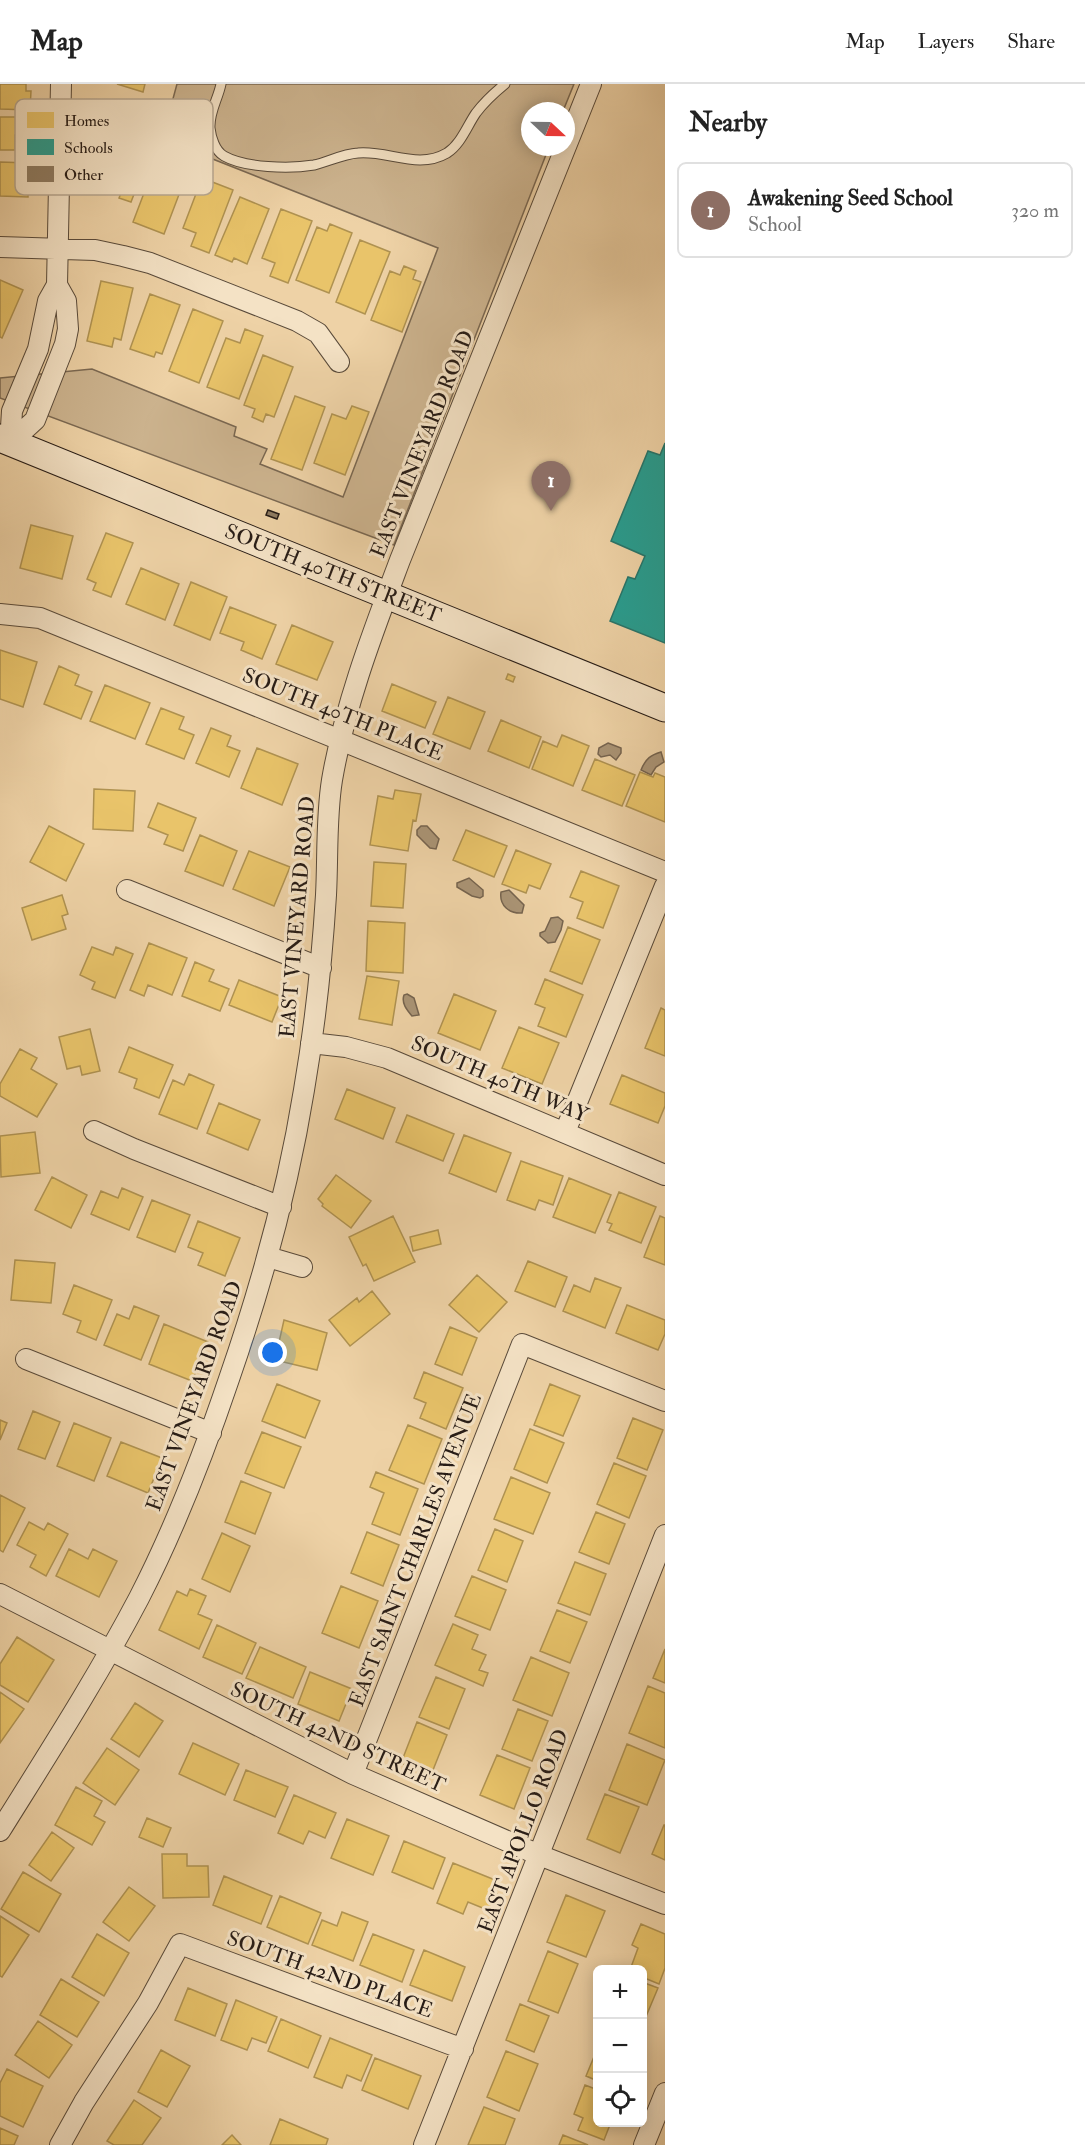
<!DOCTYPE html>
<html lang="en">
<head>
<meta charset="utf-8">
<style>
	body { margin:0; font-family:"IM FELL Double Pica",serif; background:#f6f6f6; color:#222 }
	.controls { position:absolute; right:18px; bottom:18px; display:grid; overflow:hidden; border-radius:9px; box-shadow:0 3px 15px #0003 }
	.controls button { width:54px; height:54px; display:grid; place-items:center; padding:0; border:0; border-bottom:2px solid #e0e0e0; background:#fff; color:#222; font:30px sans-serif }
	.compass { position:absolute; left:521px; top:18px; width:54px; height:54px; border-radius:50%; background:#fff; box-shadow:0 3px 15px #0003; rotate:112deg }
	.you { position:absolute; left:273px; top:1269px; width:21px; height:21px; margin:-15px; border:4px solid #fff; border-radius:50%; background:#1a73e8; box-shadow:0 0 0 9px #1a73e833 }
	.badge { display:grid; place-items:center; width:39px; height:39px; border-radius:50%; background:#8f2418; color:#fff; font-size:20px; font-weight:700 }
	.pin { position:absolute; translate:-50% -50px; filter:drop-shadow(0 2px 3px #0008) }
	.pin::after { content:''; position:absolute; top:32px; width:21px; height:18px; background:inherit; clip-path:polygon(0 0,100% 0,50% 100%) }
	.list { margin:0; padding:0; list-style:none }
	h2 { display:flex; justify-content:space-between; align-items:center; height:78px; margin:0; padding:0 24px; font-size:26px }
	h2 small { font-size:20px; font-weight:400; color:#767676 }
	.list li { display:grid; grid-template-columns:39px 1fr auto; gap:18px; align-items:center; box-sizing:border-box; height:96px; margin:0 12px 12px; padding:0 12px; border:2px solid #e0e0e0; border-radius:9px }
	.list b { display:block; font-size:22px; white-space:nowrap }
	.list p { margin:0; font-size:20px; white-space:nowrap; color:#767676 }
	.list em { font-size:20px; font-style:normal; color:#767676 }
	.icon { flex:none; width:33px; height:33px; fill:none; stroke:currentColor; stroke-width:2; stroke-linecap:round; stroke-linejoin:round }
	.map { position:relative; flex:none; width:665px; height:2061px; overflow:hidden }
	header { display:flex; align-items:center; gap:36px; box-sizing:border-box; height:84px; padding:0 30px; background:#fff; border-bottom:2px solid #e0e0e0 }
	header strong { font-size:28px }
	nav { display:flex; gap:33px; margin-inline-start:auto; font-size:21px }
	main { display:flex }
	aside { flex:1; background:#fff }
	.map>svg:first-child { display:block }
	.green { fill:#ccb38e; stroke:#7a6852; stroke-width:1.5 }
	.water { fill:#aa9475; stroke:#76644f; stroke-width:1.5 }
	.homes { fill:#e9c46a; stroke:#af9251; stroke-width:1.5 }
	.schools { fill:#2a9d8f; stroke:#29766b; stroke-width:1.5 }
	.building { fill:#8e7b61; stroke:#271c16; stroke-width:1.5 }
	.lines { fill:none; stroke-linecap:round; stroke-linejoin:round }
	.lane-casing { stroke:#594a3a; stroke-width:11 }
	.street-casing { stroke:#594a3a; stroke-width:22 }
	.secondary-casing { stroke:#271c16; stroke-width:29 }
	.lane { stroke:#f4e2c5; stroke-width:9 }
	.street { stroke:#f4e2c5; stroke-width:20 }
	.secondary { stroke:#f4e2c5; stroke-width:27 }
	.labels { text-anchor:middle; stroke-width:6; stroke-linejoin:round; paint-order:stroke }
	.street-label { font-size:21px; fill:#271c16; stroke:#f4e2c5 }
	.key { fill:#f4e2c5; stroke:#b6a790; stroke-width:1.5 }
	.key-label { font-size:16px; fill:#271c16 }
</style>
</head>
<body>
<header>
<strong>Map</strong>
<nav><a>Map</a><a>Layers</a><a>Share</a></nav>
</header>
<main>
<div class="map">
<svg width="665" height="2061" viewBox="0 0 665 2061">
	<rect width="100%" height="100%" fill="#eed2a6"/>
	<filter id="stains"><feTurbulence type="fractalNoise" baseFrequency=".00333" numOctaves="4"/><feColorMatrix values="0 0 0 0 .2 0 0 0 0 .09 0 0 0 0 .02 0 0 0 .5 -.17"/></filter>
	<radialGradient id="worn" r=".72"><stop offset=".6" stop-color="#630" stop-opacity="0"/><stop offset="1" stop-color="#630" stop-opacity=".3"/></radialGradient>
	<path class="green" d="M 177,0 L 574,0 L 563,27 L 530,27 L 530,63 L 549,63 L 394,461 L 0,314 L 0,294 L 92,285 L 236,343 L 234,352 L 267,365 L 260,380 L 343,413 L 438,164 L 162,55 Z"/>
	<path class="water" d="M 608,659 L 621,664 L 621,669 L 616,676 L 610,671 L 601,673 L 598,670 L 599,664 Z
		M 661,668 L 664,678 L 656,683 L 651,691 L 641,686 C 646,674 651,671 661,668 Z
		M 421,742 L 427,742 L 439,755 L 436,765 L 430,764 L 417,751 L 417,746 Z
		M 469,794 L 483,806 L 483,812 L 480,814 L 472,812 L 457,803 L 457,799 Z
		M 509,806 L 524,821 L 522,829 C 509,830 499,821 501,808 Z
		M 558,833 L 563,837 L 561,846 L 555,858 L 548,859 L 540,852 L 540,849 L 545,847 L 551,834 Z
		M 407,910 L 414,914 L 419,931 L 412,932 C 407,926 401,919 404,911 Z"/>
	<path class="homes" d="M 0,0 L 26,0 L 26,7 L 31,7 L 30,26 L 0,25 Z
		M 117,0 L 145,0 L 143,8 Z
		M 0,33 L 31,33 L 30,52 L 15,51 L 15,66 L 0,66 Z
		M 135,74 L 146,79 L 131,118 L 119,114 Z
		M 0,78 L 29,79 L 28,113 L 0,112 Z
		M 166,85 L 178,89 L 175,97 L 183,100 L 164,150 L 133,138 L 152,88 L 163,92 Z
		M 202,94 L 233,106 L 209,169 L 191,162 L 196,149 L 183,144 Z
		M 240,113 L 269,125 L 247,180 L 234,174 L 232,178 L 215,171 Z
		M 281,125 L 312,137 L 288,199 L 270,192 L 275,179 L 262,174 Z
		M 330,140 L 352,149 L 329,209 L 296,196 L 317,143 L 327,147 Z
		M 360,156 L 390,168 L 365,230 L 336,218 Z
		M 404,182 L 416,187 L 413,195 L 421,198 L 402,248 L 371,236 L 390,187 L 400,191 Z
		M 0,196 L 23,206 L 2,254 L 0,253 Z
		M 101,197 L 133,204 L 121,256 L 114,254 L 112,263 L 87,257 Z
		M 150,210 L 180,221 L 162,270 L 156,268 L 154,273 L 130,265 Z
		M 193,225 L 223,237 L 199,299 L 169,287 Z
		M 245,245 L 263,252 L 239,315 L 207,303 L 226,254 L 240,259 Z
		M 263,271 L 293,283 L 274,333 L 266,330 L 263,338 L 252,333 L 255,325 L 244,321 Z
		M 295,312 L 325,323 L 302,386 L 271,375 Z
		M 352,322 L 369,328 L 345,391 L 314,379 L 332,330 L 346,335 Z
		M 31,441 L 73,452 L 62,495 L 20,484 Z
		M 106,449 L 133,459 L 111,513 L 93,506 L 96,499 L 87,495 Z
		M 141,484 L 179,500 L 165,536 L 126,520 Z
		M 191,498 L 227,513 L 210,556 L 174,541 Z
		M 230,523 L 276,541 L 262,575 L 241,566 L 244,558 L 220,549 Z
		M 292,541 L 333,558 L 317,596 L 276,580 Z
		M 0,566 L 37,578 L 23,623 L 0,615 Z
		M 59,582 L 79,591 L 75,601 L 92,608 L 81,635 L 44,620 Z
		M 508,590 L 515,593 L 513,598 L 506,595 Z
		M 392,600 L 436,618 L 425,644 L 382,627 Z
		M 105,601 L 150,619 L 135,655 L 90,637 Z
		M 448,613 L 485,628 L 470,665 L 433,650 Z
		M 161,624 L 184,633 L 179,645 L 194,651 L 184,675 L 146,660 Z
		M 501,636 L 541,653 L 529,684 L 488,667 Z
		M 211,644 L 231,652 L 227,662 L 240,667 L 229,693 L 196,679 Z
		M 562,651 L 589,662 L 573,702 L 532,685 L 543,657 L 557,663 Z
		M 257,664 L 298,680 L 282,721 L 241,704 Z
		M 595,675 L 635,691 L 622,722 L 582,706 Z
		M 640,688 L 653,693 L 655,689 L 665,693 L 665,738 L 626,722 Z
		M 94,705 L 135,707 L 133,747 L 93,745 Z
		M 395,706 L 421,710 L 416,737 L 413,736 L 408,767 L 370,761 L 378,712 L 393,715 Z
		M 158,719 L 196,734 L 183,767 L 164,760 L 168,751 L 148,743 Z
		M 49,742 L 84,760 L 66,797 L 30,778 Z
		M 466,746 L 507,762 L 494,793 L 453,776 Z
		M 200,751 L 237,767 L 223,802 L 185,787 Z
		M 516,766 L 551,780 L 540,805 L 529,801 L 526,809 L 502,800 Z
		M 249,767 L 290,783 L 274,822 L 233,805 Z
		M 374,778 L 406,780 L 403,824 L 371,822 Z
		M 581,787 L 619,802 L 603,844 L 577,834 L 583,818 L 570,813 Z
		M 62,811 L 68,830 L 62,832 L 66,845 L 32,856 L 22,824 Z
		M 368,837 L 405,839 L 403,889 L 366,887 Z
		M 568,843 L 600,856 L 582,900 L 550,887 Z
		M 149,859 L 187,874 L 172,911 L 148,901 L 144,912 L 130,906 Z
		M 92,863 L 113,871 L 116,863 L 133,870 L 115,914 L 92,905 L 95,898 L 80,891 Z
		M 195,878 L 214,886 L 209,897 L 229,905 L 220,927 L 182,912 Z
		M 367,892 L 399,897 L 392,941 L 359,935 Z
		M 545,895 L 583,911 L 566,953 L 538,942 L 545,924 L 535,920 Z
		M 239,896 L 282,913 L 272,938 L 229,921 Z
		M 454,910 L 496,927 L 480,966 L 438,949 Z
		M 661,924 L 665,926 L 665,972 L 645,964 Z
		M 519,943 L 559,959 L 542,1000 L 502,984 Z
		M 90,945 L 100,987 L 82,991 L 80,982 L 67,985 L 59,953 Z
		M 129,963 L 173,981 L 159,1014 L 134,1004 L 137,995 L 119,988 Z
		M 20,965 L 37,974 L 31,985 L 57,1000 L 37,1033 L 0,1012 L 0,1000 Z
		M 189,990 L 214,1001 L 197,1045 L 159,1030 L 173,996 L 184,1001 Z
		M 622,991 L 665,1009 L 665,1022 L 658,1039 L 610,1020 Z
		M 347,1005 L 395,1024 L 383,1055 L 335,1035 Z
		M 219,1019 L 260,1036 L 248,1066 L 207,1049 Z
		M 407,1031 L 454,1050 L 443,1077 L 396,1058 Z
		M 35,1048 L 40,1089 L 1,1093 L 0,1052 Z
		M 464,1051 L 511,1069 L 496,1108 L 449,1089 Z
		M 521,1077 L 563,1092 L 553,1121 L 539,1116 L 535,1126 L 507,1116 Z
		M 336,1091 L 371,1117 L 351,1144 L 322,1122 L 323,1120 L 318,1115 Z
		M 52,1093 L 87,1111 L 71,1144 L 35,1126 Z
		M 569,1094 L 611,1111 L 595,1149 L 553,1133 Z
		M 122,1104 L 143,1113 L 129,1146 L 91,1130 L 101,1107 L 118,1114 Z
		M 619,1108 L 656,1123 L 641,1159 L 609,1146 L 612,1140 L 607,1138 Z
		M 152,1116 L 190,1131 L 175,1168 L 137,1153 Z
		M 393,1132 L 415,1178 L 374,1197 L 366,1180 L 363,1182 L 349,1153 Z
		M 660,1132 L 665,1134 L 665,1181 L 644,1173 Z
		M 198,1137 L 240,1154 L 225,1192 L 198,1181 L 203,1169 L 188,1163 Z
		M 438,1146 L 441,1160 L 413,1167 L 410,1153 Z
		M 15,1176 L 55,1179 L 51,1219 L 11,1216 Z
		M 528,1177 L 567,1193 L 555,1223 L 515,1207 Z
		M 477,1191 L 507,1218 L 479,1248 L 449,1221 Z
		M 595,1194 L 621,1204 L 605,1244 L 563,1227 L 574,1201 L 590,1208 Z
		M 74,1201 L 112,1216 L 96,1256 L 77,1248 L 81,1237 L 63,1230 Z
		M 372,1207 L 390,1230 L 350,1262 L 329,1236 L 357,1214 L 359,1218 Z
		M 627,1221 L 665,1236 L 665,1250 L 658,1266 L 616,1249 Z
		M 134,1222 L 159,1232 L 141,1276 L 104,1261 L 117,1230 L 129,1235 Z
		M 284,1236 L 327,1249 L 317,1286 L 275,1276 Z
		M 164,1240 L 208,1258 L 192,1297 L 149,1280 Z
		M 450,1243 L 477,1254 L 462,1291 L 435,1280 Z
		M 424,1288 L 463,1304 L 446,1345 L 420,1334 L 426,1319 L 414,1314 Z
		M 277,1300 L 320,1317 L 305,1354 L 262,1337 Z
		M 550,1300 L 580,1312 L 563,1352 L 534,1341 Z
		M 33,1327 L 60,1338 L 45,1375 L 18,1365 Z
		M 633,1334 L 663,1346 L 647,1386 L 617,1374 Z
		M 0,1336 L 7,1339 L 0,1356 Z
		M 74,1339 L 111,1354 L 94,1397 L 57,1382 Z
		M 408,1341 L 442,1355 L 424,1400 L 389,1386 Z
		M 530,1345 L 564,1359 L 547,1399 L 514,1385 Z
		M 262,1348 L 301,1363 L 284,1404 L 245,1389 Z
		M 121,1358 L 162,1374 L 148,1409 L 107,1392 Z
		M 614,1379 L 646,1392 L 629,1434 L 597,1420 Z
		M 376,1388 L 418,1405 L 400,1451 L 372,1440 L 384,1409 L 370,1403 Z
		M 511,1393 L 550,1409 L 533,1450 L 494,1435 Z
		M 241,1397 L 271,1409 L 255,1450 L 225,1438 Z
		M 0,1411 L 25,1424 L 3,1468 L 0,1466 Z
		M 596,1428 L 625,1440 L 609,1480 L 579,1468 Z
		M 29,1438 L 44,1446 L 48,1439 L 68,1450 L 46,1492 L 30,1483 L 36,1471 L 17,1461 Z
		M 495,1445 L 523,1457 L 507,1498 L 478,1486 Z
		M 367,1448 L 399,1461 L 383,1502 L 351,1489 Z
		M 222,1449 L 250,1462 L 230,1508 L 202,1495 Z
		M 69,1465 L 88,1475 L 93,1465 L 117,1477 L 99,1513 L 56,1492 Z
		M 575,1478 L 606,1490 L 590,1531 L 558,1519 Z
		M 472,1492 L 506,1506 L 490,1546 L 455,1532 Z
		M 341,1502 L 378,1517 L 359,1564 L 322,1549 Z
		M 190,1505 L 206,1512 L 198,1530 L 212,1536 L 199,1565 L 159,1546 L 177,1507 L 187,1512 Z
		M 557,1526 L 587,1538 L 570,1579 L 540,1567 Z
		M 453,1540 L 478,1551 L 472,1565 L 486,1571 L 479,1586 L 488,1589 L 483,1602 L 435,1581 Z
		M 217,1541 L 256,1559 L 242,1590 L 203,1573 Z
		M 17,1553 L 54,1576 L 28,1618 L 0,1601 L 0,1580 Z
		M 260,1563 L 306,1583 L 293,1614 L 246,1594 Z
		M 665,1565 L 665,1599 L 653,1594 Z
		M 531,1573 L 569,1589 L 552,1632 L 513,1616 Z
		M 310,1588 L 352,1605 L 339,1637 L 298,1620 Z
		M 436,1593 L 465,1605 L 449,1645 L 419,1633 Z
		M 648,1602 L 665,1609 L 665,1664 L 629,1649 Z
		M 0,1608 L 24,1625 L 0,1659 Z
		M 135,1619 L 163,1637 L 139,1673 L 111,1655 Z
		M 518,1625 L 548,1637 L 532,1677 L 502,1665 Z
		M 417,1638 L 447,1651 L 431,1691 L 401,1679 Z
		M 193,1659 L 239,1680 L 225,1711 L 179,1690 Z
		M 627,1660 L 665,1676 L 647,1721 L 609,1706 Z
		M 107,1664 L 139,1686 L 115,1721 L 83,1699 Z
		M 497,1671 L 530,1684 L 514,1725 L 480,1711 Z
		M 246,1686 L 288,1703 L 275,1733 L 234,1716 Z
		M 76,1703 L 102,1717 L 94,1732 L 105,1738 L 92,1761 L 55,1741 Z
		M 605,1710 L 639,1723 L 620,1769 L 587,1755 Z
		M 294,1711 L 336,1729 L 325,1754 L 309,1747 L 303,1760 L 278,1749 Z
		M 147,1734 L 171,1744 L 163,1763 L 139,1753 Z
		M 347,1735 L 389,1752 L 373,1791 L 331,1774 Z
		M 664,1741 L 665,1741 L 665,1776 L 652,1770 Z
		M 52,1748 L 74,1764 L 51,1797 L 29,1781 Z
		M 404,1757 L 445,1774 L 433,1805 L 392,1788 Z
		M 162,1770 L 187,1770 L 187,1782 L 208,1782 L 209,1813 L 163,1814 Z
		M 453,1779 L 495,1796 L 490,1808 L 497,1810 L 490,1827 L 468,1818 L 463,1830 L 437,1819 Z
		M 23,1788 L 61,1810 L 39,1848 L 1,1825 Z
		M 224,1792 L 272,1812 L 261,1840 L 213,1821 Z
		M 129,1803 L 155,1822 L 129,1857 L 103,1838 Z
		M 566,1811 L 605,1827 L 586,1873 L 547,1858 Z
		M 280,1812 L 321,1829 L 308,1860 L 267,1843 Z
		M 342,1828 L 368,1838 L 353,1877 L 312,1861 L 322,1836 L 337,1842 Z
		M 0,1832 L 29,1851 L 2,1893 L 0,1892 Z
		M 641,1840 L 665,1850 L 665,1884 L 659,1900 L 642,1893 L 642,1886 L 630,1886 L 638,1864 L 632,1861 Z
		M 97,1850 L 129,1869 L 104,1912 L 72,1893 Z
		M 373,1850 L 414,1866 L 402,1898 L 360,1881 Z
		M 424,1866 L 465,1883 L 452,1917 L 410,1901 Z
		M 548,1867 L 578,1880 L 558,1929 L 528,1917 Z
		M 61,1895 L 99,1918 L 77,1953 L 40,1931 Z
		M 642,1898 L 658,1904 L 642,1942 Z
		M 188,1904 L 227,1920 L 215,1952 L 175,1936 Z
		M 236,1916 L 277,1933 L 266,1959 L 252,1954 L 247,1966 L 221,1956 Z
		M 520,1920 L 549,1932 L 534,1968 L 506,1956 Z
		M 281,1935 L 321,1952 L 308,1984 L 268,1967 Z
		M 38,1937 L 72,1961 L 49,1994 L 15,1971 Z
		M 330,1954 L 372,1971 L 361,1997 L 347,1991 L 342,2004 L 314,1993 Z
		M 598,1963 L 598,1997 L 586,1992 Z
		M 161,1966 L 190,1982 L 167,2023 L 138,2008 Z
		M 506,1967 L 538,1980 L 519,2027 L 487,2013 Z
		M 375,1974 L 421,1992 L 408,2025 L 362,2006 Z
		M 7,1985 L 43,2002 L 23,2043 L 0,2032 L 0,1999 Z
		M 585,2001 L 598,2006 L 598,2038 L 611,2038 L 604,2056 L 578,2046 L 583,2034 L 574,2030 Z
		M 134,2016 L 161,2034 L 142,2061 L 114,2061 L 107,2057 Z
		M 484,2023 L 515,2035 L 505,2061 L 468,2061 Z
		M 280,2035 L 328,2055 L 326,2061 L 270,2061 Z
		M 0,2044 L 18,2052 L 14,2061 L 0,2061 Z
		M 232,2051 L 241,2061 L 222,2061 Z
		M 563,2051 L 588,2061 L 559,2061 Z"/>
	<path class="schools" d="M 665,359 L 665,559 L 610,537 L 628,493 L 635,495 L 645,472 L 611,457 L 648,367 L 660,371 Z"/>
	<path class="building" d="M 268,426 L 279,430 L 277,435 L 266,431 Z"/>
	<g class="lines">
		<g class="lane-casing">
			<path id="lane" d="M 221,0 C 218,15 209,28 210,44 C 211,53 215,67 224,72 C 245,84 290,85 314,81 C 328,78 342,70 358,69 C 388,66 418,86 447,69 C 461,60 467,42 476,29 C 485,17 494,9 505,0"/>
		</g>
		<g class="street-casing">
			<path id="street" d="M 0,163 L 95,166 L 123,172 L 150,179 L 297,237 L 318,249 L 339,278
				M 10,359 L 12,327 L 38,265 L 48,217 L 57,201 L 61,0
				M 10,359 L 35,336 L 65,260 L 68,245 L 66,217 L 57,201
				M 0,530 L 40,534 L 665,788
				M 127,806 L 321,884
				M 311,959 L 346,963 L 387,974 L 665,1091
				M 94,1047 L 134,1065 L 281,1123
				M 565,1048 L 665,802
				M 268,1173 L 302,1183
				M 26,1275 L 211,1349
				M 0,1510 L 353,1690 L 539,1771 L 665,1820
				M 353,1690 L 522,1260 L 665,1317
				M 0,1747 C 48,1670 97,1594 139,1514 C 175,1444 204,1369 229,1295 C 262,1200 288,1105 304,1006 C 315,942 322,876 326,811 C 328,773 326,733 332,696 C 345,620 373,548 400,476 L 591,0
				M 60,2061 L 84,2018 L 148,1919 L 180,1860 L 463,1965
				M 424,2061 L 665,1451
				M 644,2061 L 665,2009"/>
		</g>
		<g class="secondary-casing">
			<path id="secondary" d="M 0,354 L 665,624"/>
		</g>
		<use href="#lane" class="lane"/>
		<use href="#street" class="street"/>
		<use href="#secondary" class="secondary"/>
	</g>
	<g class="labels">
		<g class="street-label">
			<text transform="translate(422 360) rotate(-68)" y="7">EAST VINEYARD ROAD</text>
			<text transform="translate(333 489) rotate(22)" y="7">SOUTH 40TH STREET</text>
			<text transform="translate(343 630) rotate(22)" y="7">SOUTH 40TH PLACE</text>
			<text transform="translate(297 833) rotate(-85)" y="7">EAST VINEYARD ROAD</text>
			<text transform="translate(500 995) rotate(23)" y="7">SOUTH 40TH WAY</text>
			<text transform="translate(194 1312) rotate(-70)" y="7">EAST VINEYARD ROAD</text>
			<text transform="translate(415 1466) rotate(-69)" y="7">EAST SAINT CHARLES AVENUE</text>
			<text transform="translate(338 1653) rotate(25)" y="7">SOUTH 42ND STREET</text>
			<text transform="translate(523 1747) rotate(-69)" y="7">EAST APOLLO ROAD</text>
			<text transform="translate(330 1890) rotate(20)" y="7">SOUTH 42ND PLACE</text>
		</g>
	</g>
	<rect x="15" y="15" width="198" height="96" rx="9" class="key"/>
	<rect x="27" y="28" width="27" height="16" fill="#e9c46a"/>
	<rect x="27" y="55" width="27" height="16" fill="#2a9d8f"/>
	<rect x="27" y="82" width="27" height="16" fill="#8e7b61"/>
	<g class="key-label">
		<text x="64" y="42">Homes</text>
		<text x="64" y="69">Schools</text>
		<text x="64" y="96">Other</text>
	</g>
	<rect width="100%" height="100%" filter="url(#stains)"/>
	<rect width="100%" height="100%" fill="url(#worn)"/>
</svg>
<div class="controls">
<button>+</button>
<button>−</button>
<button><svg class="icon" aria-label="locate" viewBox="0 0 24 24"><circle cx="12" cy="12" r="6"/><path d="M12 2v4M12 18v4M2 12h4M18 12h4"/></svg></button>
</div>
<svg class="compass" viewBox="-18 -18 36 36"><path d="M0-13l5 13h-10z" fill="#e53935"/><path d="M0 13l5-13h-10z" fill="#767676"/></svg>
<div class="you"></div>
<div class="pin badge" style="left:551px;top:427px;background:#8d6e63">1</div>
</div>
<aside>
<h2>Nearby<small></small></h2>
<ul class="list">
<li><span class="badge" style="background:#8d6e63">1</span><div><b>Awakening Seed School</b><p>School</p></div><em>320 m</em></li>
</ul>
</aside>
</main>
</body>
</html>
